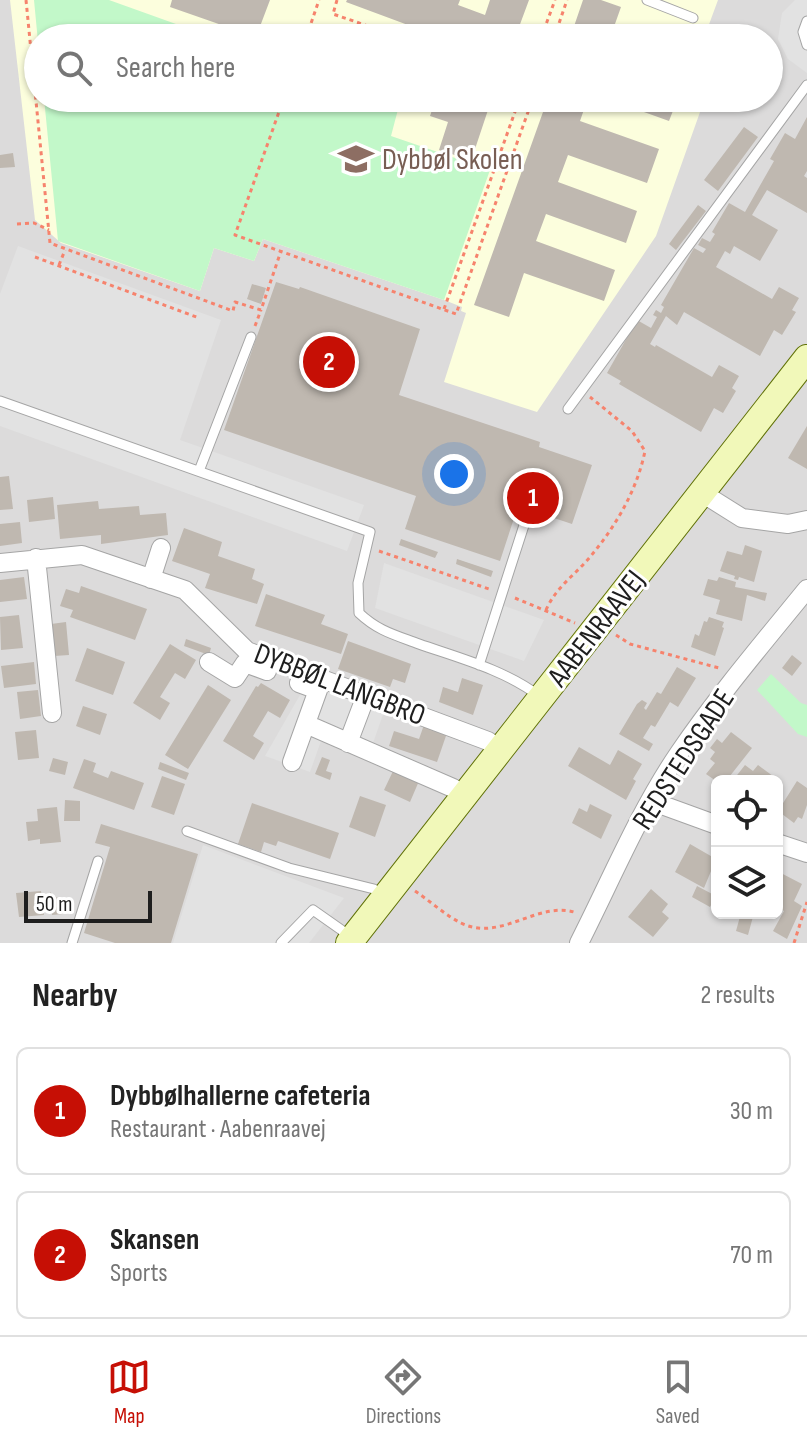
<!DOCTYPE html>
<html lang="en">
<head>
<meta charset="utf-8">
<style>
	body { margin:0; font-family:"Sofia Sans Condensed",sans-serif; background:#f2f2f2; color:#222 }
	.controls { position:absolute; right:24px; bottom:24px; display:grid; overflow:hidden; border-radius:12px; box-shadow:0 2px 6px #0004 }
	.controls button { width:72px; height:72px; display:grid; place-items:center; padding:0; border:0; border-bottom:2px solid #e0e0e0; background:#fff; color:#222; font:40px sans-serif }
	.scale { position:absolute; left:24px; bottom:20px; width:128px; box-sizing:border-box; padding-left:8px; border:4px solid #1e1e1e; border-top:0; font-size:22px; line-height:28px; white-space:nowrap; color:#1e1e1e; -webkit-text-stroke:6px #fff; paint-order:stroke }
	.you { position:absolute; left:454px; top:474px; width:28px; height:28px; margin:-20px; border:6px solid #fff; border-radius:50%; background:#1a73e8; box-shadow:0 0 0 12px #1a73e833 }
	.badge { display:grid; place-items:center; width:52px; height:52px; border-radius:50%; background:#c60f05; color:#fff; font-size:26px; font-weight:700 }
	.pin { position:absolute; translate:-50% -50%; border:4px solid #fff; box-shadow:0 2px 8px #0006 }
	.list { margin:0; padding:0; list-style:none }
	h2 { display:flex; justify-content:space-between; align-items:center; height:104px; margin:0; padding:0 32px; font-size:34px }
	h2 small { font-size:26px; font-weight:400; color:#767676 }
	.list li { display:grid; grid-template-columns:52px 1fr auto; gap:24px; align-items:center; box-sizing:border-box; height:128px; margin:0 16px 16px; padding:0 16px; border:2px solid #e0e0e0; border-radius:12px }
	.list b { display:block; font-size:30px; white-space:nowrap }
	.list p { margin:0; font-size:26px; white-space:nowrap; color:#767676 }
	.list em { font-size:26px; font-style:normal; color:#767676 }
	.icon { flex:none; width:44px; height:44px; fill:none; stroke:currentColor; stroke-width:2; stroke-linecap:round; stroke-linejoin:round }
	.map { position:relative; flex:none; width:807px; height:943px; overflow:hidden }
	.search { position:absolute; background:#fff; box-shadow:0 2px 6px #0004; left:24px; right:24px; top:24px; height:88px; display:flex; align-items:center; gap:20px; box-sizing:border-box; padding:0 28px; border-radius:44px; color:#767676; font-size:30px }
	.sheet { height:392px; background:#fff }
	nav { display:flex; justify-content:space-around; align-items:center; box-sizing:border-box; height:112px; border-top:2px solid #e0e0e0; background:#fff; font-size:22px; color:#767676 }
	nav a { display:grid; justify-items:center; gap:4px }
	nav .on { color:#c60f05 }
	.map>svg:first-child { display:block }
	.residential { fill:#dcdbdb; fill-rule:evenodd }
	.education { fill:#fcfedd }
	.park { fill:#c2f8c9 }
	.parking { fill:#e2e2e2 }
	.building { fill:#bfb8b0 }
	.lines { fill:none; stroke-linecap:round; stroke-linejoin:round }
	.lane-casing { stroke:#a5a5a5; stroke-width:11 }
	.street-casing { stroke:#a5a5a5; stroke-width:20 }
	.secondary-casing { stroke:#617208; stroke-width:28 }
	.path { stroke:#f6836d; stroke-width:3; stroke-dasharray:4 4; stroke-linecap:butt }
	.lane { stroke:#fff; stroke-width:9 }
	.street { stroke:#fff; stroke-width:18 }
	.secondary { stroke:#f1f8b9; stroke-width:26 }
	.labels { text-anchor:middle; stroke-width:6; stroke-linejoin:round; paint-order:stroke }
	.education-label { font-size:30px; fill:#785e54; stroke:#fff; text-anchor:start }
	.street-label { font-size:30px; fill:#1e1e1e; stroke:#fff }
</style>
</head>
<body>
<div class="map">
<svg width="807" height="943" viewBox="0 0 807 943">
	<rect width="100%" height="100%" fill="#efece4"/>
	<path class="residential" d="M 0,0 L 807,0 L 807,943 L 0,943 ZM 38,38 L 769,38 L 769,98 L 38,98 ZM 717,781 L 777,781 L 777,913 L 717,913 Z"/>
	<path class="education" d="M 10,0 L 718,0 L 704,38 L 38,38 L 38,98 L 705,98 L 656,236 L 537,412 L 444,382 L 466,313 L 461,311 L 462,307 L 444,300 L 263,239 L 254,261 L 214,248 L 200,291 L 61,243 L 35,220 Z"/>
	<path class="park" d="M 34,0 L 109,0 L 215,38 L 38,38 L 38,42 Z
		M 44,98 L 401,98 L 391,136 L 490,170 L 444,300 L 263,239 L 254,261 L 214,248 L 200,291 L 58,241 Z
		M 771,674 L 801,703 L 807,705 L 807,737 L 798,734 L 757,690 Z"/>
	<path class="parking" d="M 795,0 L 807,0 L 807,73 L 788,59 L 778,39 L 782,13 Z
		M 18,246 L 221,320 L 180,440 L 364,505 L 347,551 L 0,426 L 0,294 Z
		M 384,563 L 544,620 L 524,661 L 375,608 Z
		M 308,681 L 385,709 L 368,757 L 321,741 L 310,772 L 265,756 Z
		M 203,845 L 344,898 L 309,943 L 173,943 Z"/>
	<path class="building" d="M 172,0 L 270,0 L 256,37 L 170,7 Z
		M 347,0 L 460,0 L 458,5 L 485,15 L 490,0 L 529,0 L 519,27 L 529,31 L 527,38 L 443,38 L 346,2 Z
		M 583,0 L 601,0 L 621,7 L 610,38 L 570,38 Z
		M 436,98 L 482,98 L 480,104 L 489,107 L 474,152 L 464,149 L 461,157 L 439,150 L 448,122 L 430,116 Z
		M 548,98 L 588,98 L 580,121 L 659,149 L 647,183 L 568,155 L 558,182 L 637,211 L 626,243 L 546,214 L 536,241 L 615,270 L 604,301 L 524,273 L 509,317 L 474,305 Z
		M 605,98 L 678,98 L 669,121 Z
		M 807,117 L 807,171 L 804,176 L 807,178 L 807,213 L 767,190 L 752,215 L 778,230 L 760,261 L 734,246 L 730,254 L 725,251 L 716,267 L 772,299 L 779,287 L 799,298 L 792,310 L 796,312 L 782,335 L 774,330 L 760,356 L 684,312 L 677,325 L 666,316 L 650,344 L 655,347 L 656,345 L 712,377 L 719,365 L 739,376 L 732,388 L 736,391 L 723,413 L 714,408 L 701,432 L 619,384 L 621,381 L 607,373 L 637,320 L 651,328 L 657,317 L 653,315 L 656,310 L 661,313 L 664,307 L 661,305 L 694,248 L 703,253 L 706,249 L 698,245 L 702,238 L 710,242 L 715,234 L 712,232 L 729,203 L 745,212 L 774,161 L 770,159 L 785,133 L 795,139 Z
		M 744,127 L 758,137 L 718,191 L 704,180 Z
		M 13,153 L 15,167 L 0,168 L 0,155 Z
		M 698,205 L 706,211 L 676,250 L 669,244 Z
		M 276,282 L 299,289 L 300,287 L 420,329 L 399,395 L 540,442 L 539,447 L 592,465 L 572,524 L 518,506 L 500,561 L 405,529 L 416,496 L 224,430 Z
		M 252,284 L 266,288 L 261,304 L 247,299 Z
		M 807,426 L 807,469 L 788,458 Z
		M 9,476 L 13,509 L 0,510 L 0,477 Z
		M 53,497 L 55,519 L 29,522 L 27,500 Z
		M 98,501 L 99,509 L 139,506 L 140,515 L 166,513 L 168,535 L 101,544 L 101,535 L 60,539 L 57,505 Z
		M 20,522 L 22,543 L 0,546 L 0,524 Z
		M 184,528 L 222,542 L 218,556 L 255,569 L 252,579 L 264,584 L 257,604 L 205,588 L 210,574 L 172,561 Z
		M 401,539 L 438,552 L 435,558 L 399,545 Z
		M 745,545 L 762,551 L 754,582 L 739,577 L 738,580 L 734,579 L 735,576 L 720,571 L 727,551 L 742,555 Z
		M 457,559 L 493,571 L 491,577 L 456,564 Z
		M 24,577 L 27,599 L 0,602 L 0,580 Z
		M 719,577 L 736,582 L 735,587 L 767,593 L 765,601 L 747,595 L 742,621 L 716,614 L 720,600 L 703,595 L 708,579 L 717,581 Z
		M 81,586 L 147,609 L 135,640 L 70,617 L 73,610 L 60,606 L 66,589 L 79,593 Z
		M 266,594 L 325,615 L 321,624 L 348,634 L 341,654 L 255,626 Z
		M 19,615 L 23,648 L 1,650 L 0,617 Z
		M 709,617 L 724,622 L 722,627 L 724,628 L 715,656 L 691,647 L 695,634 L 699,636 L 704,621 L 707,622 Z
		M 66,622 L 69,655 L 54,656 L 51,624 Z
		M 186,639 L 211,648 L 209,655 L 184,646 Z
		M 348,641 L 411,664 L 405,683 L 393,679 L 390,687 L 338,669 Z
		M 170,644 L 196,660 L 185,679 L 175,673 L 160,697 L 170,703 L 160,720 L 133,703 Z
		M 87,648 L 125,662 L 113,695 L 75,681 Z
		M 792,655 L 802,663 L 792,676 L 782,668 Z
		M 34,662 L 36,684 L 4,688 L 1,666 Z
		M 677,667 L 696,678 L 678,707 L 670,702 L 655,727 L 651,725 L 643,738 L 653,744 L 649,751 L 619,734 L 637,704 L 642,700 L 647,703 L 644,708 L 646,710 L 657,692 L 661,694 Z
		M 462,678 L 483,685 L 473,715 L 439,702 L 443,687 L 458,692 Z
		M 261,683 L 290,700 L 280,718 L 268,711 L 253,736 L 264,743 L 254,760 L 223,741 L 256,686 L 258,687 Z
		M 208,685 L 231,700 L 188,769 L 165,755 Z
		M 38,690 L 41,716 L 20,719 L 17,692 Z
		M 83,706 L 107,714 L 100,735 L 76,726 Z
		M 425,722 L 448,730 L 437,762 L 389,746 L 394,731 L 419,739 Z
		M 36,730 L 39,758 L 18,760 L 15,732 Z
		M 731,732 L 752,748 L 726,781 L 716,781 L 706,774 L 715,763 L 710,759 L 715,752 L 710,748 L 717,739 L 722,743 Z
		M 579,747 L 610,765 L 618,750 L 642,764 L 633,779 L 636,781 L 626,800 L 568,766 Z
		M 322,757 L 330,760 L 326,771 L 332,773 L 330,780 L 315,774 Z
		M 53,758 L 68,762 L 65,775 L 49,771 Z
		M 84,759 L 96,763 L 93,772 L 108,778 L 111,771 L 144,783 L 134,810 L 73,788 Z
		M 160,762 L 189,773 L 186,780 L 158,769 Z
		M 745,765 L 753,771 L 758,765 L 777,779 L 775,781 L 736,781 L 734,779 Z
		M 394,769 L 419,781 L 410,802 L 384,790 Z
		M 162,776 L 185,784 L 174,815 L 151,807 Z
		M 797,781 L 807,788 L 807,805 L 802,819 L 798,817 L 794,823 L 778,811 Z
		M 360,796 L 386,805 L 375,837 L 349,827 Z
		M 65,800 L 80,801 L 80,821 L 64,821 Z
		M 252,803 L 339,833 L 330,859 L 278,841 L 276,846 L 264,842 L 261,852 L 238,844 Z
		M 590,804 L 612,815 L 601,839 L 572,823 L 579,808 L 587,812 Z
		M 57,807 L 61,842 L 40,844 L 40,839 L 28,841 L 26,822 L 38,821 L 37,809 Z
		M 101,824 L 198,854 L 171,943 L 115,943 L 84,933 L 110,847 L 95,843 Z
		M 690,844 L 716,859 L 704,888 L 675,872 Z
		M 777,871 L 802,884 L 794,901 L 802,906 L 787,939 L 773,931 L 784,911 L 777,907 Z
		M 697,886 L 716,896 L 710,907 L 692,897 Z
		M 651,889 L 668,904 L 662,912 L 669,918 L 653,937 L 628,917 Z
		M 41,891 L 44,915 L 19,917 L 16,893 Z
		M 50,892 L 61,901 L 63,914 L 52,915 Z
		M 741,913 L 754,913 L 748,935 L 736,931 Z"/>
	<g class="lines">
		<g class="lane-casing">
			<path id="lane" d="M 647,0 L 693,18
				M 807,21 L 803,32 L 807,45
				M 0,401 L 370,532 L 358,583 L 359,613 C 378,631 395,635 419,644 C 459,658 505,670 539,696
				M 568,409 L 807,85
				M 199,471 L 251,337
				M 479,665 L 526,519
				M 187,831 L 289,868 L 374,889 L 383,896
				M 72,943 L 98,861
				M 281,943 L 313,910 L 350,936"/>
		</g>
		<g class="street-casing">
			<path id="street" d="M 702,493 L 742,518 L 788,524 L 807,520
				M 36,558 L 52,713
				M 0,563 L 82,555 L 185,590 L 247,651 L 488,741 L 500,751
				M 151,579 L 161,548
				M 209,662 L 235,678 L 245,663 L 267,671
				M 306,724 L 453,788 L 464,797
				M 348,743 L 362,706
				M 292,762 L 318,690 L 299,683
				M 651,801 L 717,825
				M 777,843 L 807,853
				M 579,943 C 611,880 639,812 679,753 C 718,696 763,643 807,589"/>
		</g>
		<g class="secondary-casing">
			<path id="secondary" d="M 349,943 L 807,358"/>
		</g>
		<path class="path" d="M 26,0 L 50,243 L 233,311 L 235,302 L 261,310 L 281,251
			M 337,0 L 333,14 L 403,38
			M 306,38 L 319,0
			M 541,38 L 555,0
			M 554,38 L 567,0
			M 284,98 L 235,235 L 456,314 L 533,98
			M 17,224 L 34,223 L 49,230
			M 35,257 L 199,318
			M 59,265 L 65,250
			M 444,309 L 520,98
			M 255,326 L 261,310
			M 379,551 L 489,589
			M 515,598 L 575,623
			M 546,610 C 556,587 575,575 590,557 C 616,526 637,490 645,451 L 632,431 L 590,397
			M 616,635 L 630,644 L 719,668
			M 415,891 C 430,901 445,915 461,923 C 501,943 539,899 577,913
			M 794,943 L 807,902"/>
		<use href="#lane" class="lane"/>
		<use href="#street" class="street"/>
		<use href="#secondary" class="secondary"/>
	</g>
	<defs>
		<g id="school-bare" transform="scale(2.76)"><path d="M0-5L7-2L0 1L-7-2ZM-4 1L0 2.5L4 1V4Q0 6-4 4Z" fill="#8d6e63" stroke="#fff" stroke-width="2.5" paint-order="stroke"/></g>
	</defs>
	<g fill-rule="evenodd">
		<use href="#school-bare" x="356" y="159"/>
	</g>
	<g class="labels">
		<g class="education-label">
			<text x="382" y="169">Dybbøl Skolen</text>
		</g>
		<g class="street-label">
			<text transform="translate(596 628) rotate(-52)" y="10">AABENRAAVEJ</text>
			<text transform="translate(340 684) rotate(21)" y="10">DYBBØL LANGBRO</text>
			<text transform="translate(683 759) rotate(-57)" y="10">REDSTEDSGADE</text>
		</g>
	</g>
</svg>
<div class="controls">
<button><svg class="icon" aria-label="locate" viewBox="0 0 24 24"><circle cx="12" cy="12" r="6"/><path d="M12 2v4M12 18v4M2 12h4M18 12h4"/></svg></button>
<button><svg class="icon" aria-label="layers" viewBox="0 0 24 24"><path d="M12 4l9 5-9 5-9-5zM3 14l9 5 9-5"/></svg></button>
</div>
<div class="scale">50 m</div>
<div class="you"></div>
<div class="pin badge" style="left:533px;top:498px">1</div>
<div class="pin badge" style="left:329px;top:362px">2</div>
<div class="search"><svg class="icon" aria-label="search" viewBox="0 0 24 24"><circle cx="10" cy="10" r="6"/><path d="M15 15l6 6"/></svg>Search here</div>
</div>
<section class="sheet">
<h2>Nearby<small>2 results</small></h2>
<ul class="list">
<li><span class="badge">1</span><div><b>Dybbølhallerne cafeteria</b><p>Restaurant · Aabenraavej</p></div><em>30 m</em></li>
<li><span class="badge">2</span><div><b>Skansen</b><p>Sports</p></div><em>70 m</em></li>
</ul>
</section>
<nav>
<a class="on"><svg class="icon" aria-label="map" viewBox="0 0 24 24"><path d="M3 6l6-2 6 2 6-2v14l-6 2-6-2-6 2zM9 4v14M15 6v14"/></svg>Map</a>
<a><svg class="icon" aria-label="directions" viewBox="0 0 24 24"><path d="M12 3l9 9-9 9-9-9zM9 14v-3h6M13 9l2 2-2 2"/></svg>Directions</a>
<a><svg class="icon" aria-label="saved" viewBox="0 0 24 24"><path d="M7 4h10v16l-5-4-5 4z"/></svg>Saved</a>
</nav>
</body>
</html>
